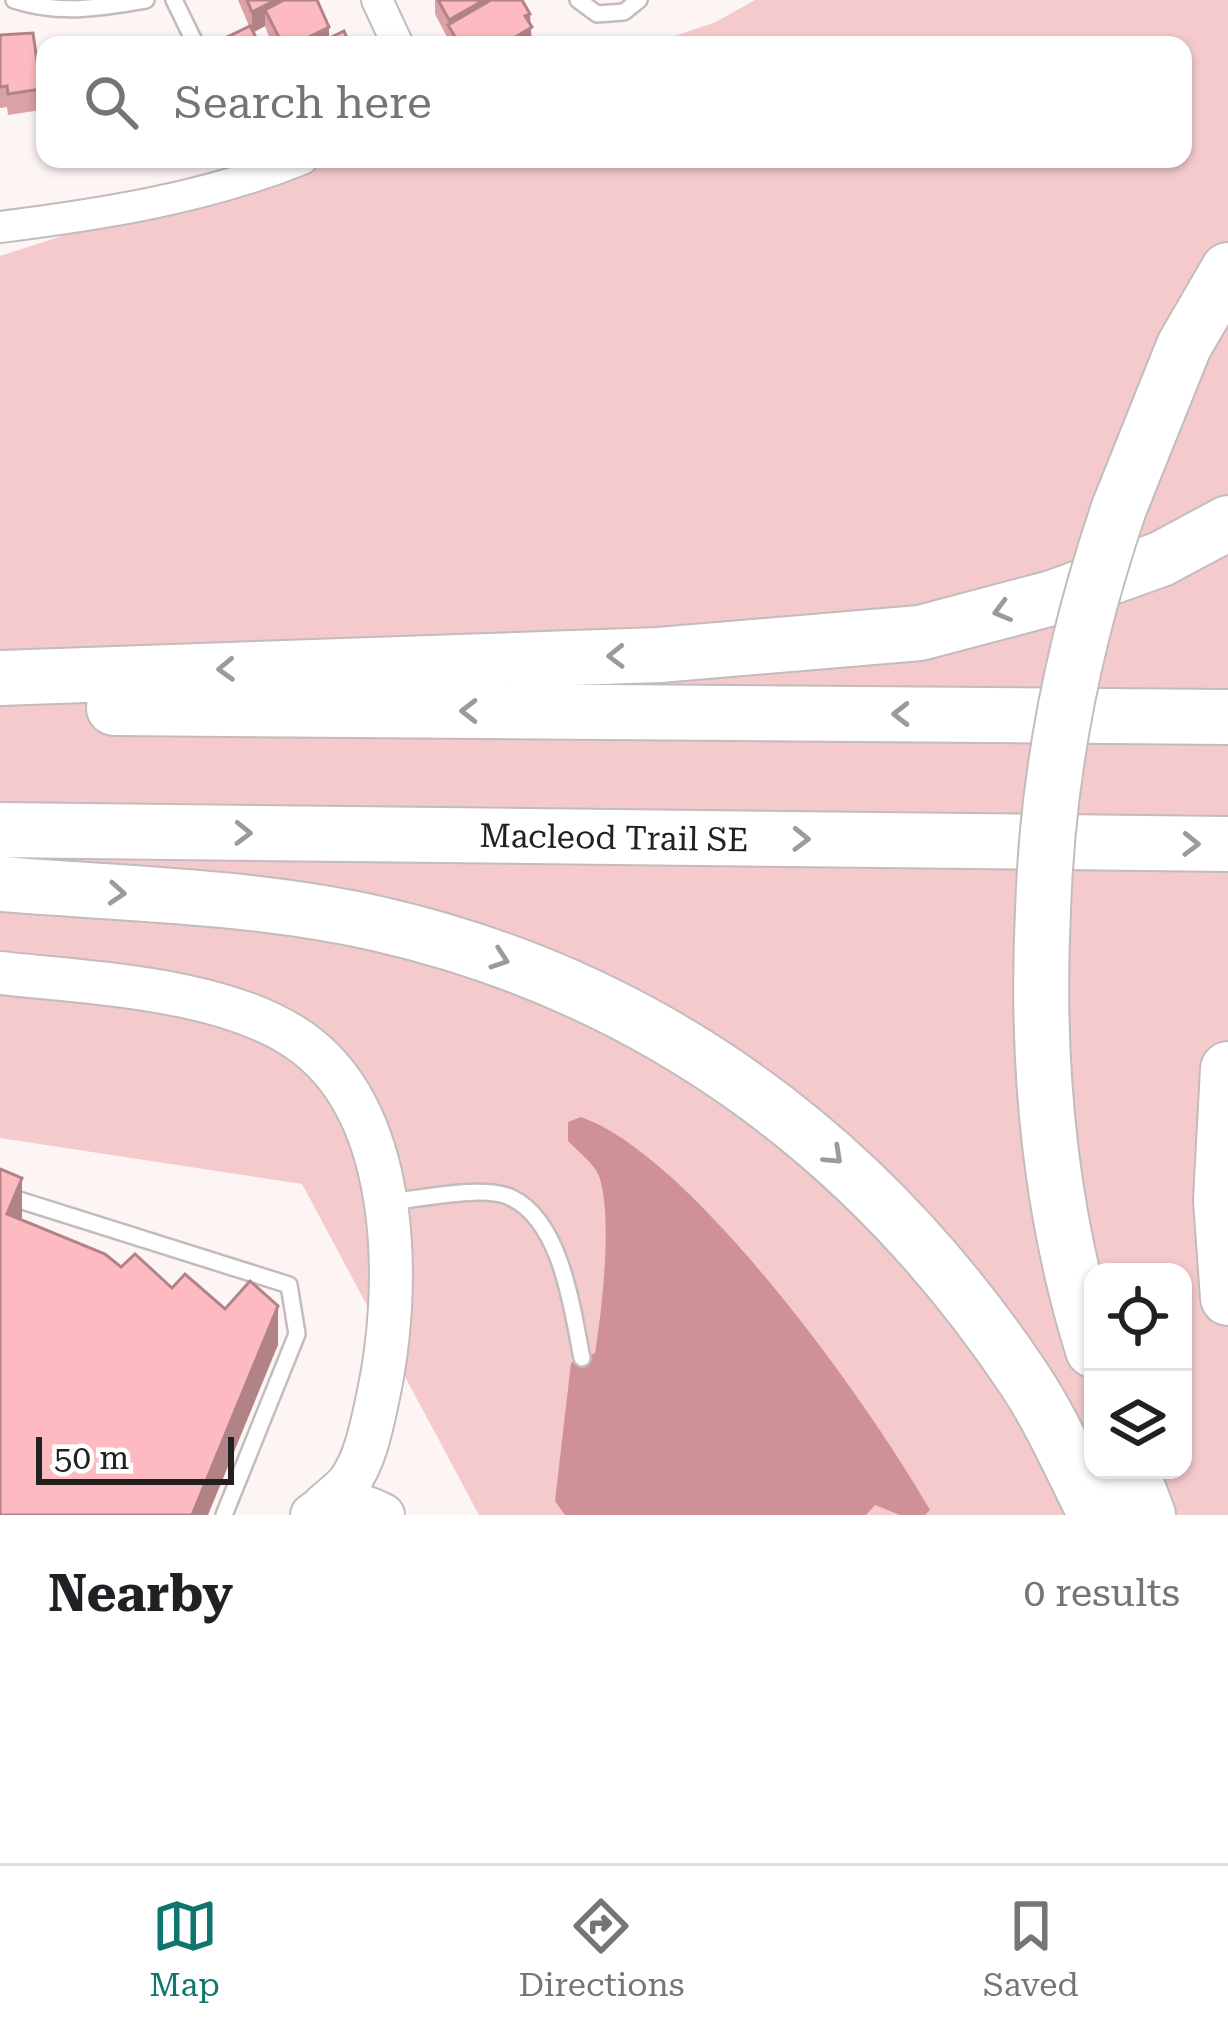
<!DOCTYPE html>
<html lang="en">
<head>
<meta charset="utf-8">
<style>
	body { margin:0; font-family:"Roboto Serif",serif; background:#f2f2f2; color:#202124 }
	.controls { position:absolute; right:36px; bottom:36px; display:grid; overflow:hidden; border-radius:24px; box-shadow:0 3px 9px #0004 }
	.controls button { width:108px; height:108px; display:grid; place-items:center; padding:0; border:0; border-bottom:3px solid #e0e0e0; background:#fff; color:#202124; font:60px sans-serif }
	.scale { position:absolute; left:36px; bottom:30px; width:198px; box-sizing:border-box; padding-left:12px; border:6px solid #232020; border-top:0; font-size:33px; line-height:42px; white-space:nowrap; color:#232020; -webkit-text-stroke:9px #fff; paint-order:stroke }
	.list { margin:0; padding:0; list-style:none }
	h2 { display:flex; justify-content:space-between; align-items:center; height:156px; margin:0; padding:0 48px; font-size:51px }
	h2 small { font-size:39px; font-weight:400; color:#757577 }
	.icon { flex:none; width:66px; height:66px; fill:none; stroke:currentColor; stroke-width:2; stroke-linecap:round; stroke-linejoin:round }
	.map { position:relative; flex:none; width:1228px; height:1515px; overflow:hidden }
	.search { position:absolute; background:#fff; box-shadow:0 3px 9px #0004; left:36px; right:36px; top:36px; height:132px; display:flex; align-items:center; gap:30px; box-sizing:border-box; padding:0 42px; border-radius:24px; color:#757577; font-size:45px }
	.sheet { height:348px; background:#fff }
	nav { display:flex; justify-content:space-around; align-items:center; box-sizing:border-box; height:168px; border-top:3px solid #e0e0e0; background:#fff; font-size:33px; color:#757577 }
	nav a { display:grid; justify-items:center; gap:6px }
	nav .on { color:#0f766e }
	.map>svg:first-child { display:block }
	.green { fill:#f5cacd; fill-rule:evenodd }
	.water { fill:#cf9096 }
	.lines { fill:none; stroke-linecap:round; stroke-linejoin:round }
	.lane-casing { stroke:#c3bbbc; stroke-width:20 }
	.street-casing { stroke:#c3bbbc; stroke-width:34 }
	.secondary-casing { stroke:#c3bbbc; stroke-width:46 }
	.highway-casing { stroke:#c3bbbc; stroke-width:58 }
	.lane { stroke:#fff; stroke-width:15 }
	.street { stroke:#fff; stroke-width:30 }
	.secondary { stroke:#fff; stroke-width:42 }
	.highway { stroke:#fff; stroke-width:54 }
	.highway-bridge-casing { stroke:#c3bbbc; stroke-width:58; stroke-linecap:butt }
	.highway-bridge { stroke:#fff; stroke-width:54 }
	.wall { fill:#daa1a6 }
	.shaded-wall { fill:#b18387 }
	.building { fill:#fdbbc1; stroke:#b18387; stroke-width:3 }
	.oneway { stroke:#9c9b9b }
	.labels { text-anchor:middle; stroke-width:9; stroke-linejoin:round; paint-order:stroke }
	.street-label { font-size:33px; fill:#232020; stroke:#fff }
</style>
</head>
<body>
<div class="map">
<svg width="1228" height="1515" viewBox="0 0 1228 1515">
	<rect width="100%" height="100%" fill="#fdf4f4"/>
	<path class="green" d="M 755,0 L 1228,0 L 1228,1515 L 479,1515 L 302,1184 L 0,1138 L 0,256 L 302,159 L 1183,159 L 1183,45 L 648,45 L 716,22 ZM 1093,1272 L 1183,1272 L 1183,1470 L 1093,1470 Z"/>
	<path class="water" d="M 581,1117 C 693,1156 870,1405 930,1510 L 925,1515 L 900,1515 L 875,1505 L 866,1515 L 565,1515 L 555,1501 L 571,1363 L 595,1353 C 602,1310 613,1216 599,1176 C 594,1163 577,1151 568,1141 L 568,1122 Z"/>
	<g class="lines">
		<g class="lane-casing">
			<path id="lane" d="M 14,0 C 60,15 99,8 146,0
				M 174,0 L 196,45
				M 578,0 L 597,14 L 624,12 L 639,0
				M 0,1194 L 289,1285 L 297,1334 L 224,1515
				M 389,1202 C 420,1199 485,1184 512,1198 C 562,1223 572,1309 582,1358"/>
		</g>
		<g class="street-casing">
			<path id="street" d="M 377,0 L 398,45
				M 0,227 C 104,214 205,198 302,159"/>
		</g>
		<g class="secondary-casing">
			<path id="secondary" d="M 0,973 C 92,983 233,988 307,1046 C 402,1120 401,1291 378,1397 C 372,1424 366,1459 349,1482 C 342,1491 330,1499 322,1507
				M 312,1515 C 333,1497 360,1503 383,1515"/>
		</g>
		<g class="highway-casing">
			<path id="highway" d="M 1119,508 L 1184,346 L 1228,270
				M 0,678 L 659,655 L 920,633 L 1052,598 L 1161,559 L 1228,523
				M 114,708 L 1228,717
				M 0,830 L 1228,844
				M 0,884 C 126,894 256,896 379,924 C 653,987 869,1147 1024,1379 C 1052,1421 1073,1470 1096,1515
				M 1043,911 C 1036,1057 1049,1209 1093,1350
				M 1228,1069 L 1221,1200 L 1228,1298
				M 1131,1470 L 1148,1515"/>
		</g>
		<use href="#lane" class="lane"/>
		<use href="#street" class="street"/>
		<use href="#secondary" class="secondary"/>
		<use href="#highway" class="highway"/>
		<g class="highway-bridge-casing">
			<path id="highway-bridge" d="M 1043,911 C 1047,774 1075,637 1119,508"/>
		</g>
		<use href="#highway-bridge" class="highway-bridge"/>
	</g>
	<path class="wall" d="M 238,0 L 317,0 L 329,38 L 350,45 L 272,45 L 265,26 L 253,32 L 260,45 L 221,45 L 221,40 L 249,26 Z
		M 435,0 L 522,0 L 530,24 L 532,45 L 448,45 L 448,39 L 435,14 Z
		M 0,35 L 41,89 L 41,110 L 8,115 L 7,107 L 0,108 Z"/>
	<path class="shaded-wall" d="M 276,0 L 293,0 L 265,10 L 265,26 L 252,33 L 252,12 Z
		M 484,0 L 516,0 L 449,26 L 449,20 Z
		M 530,14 L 532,45 L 502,45 L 525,16 Z
		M 329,27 L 329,45 L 293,45 Z
		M 22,1178 L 22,1217 L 7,1253 L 7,1214 Z
		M 278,1306 L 278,1345 L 208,1515 L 192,1515 Z"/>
	<path class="building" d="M 247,0 L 276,0 L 252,12 Z
		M 284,0 L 317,0 L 329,27 L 293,45 L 283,45 L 265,10 Z
		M 438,0 L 484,0 L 449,20 Z
		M 491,0 L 522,0 L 530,14 L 525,16 L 532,27 L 502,45 L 499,45 L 496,42 L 490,45 L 485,38 L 474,45 L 460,45 L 448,25 Z
		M 250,26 L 260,45 L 223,45 L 221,40 Z
		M 344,31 L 350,45 L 315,45 Z
		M 33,33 L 41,89 L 8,94 L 7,86 L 0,87 L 0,35 Z
		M 0,1169 L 22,1178 L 7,1214 L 105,1254 L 121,1267 L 135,1254 L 172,1288 L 185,1274 L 225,1309 L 250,1281 L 278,1306 L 192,1515 L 0,1515 Z"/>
	<defs><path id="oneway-chevron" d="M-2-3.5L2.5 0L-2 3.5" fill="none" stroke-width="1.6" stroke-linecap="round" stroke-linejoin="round" transform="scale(3)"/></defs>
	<g class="oneway">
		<use href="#oneway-chevron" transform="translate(1002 611) rotate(165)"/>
		<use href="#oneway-chevron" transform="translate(616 656) rotate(179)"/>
		<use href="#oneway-chevron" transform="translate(226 669) rotate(178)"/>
		<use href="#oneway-chevron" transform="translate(469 711) rotate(-180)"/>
		<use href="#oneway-chevron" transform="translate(901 714) rotate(-180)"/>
		<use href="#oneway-chevron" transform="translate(243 833) rotate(1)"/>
		<use href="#oneway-chevron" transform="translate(801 839) rotate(1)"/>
		<use href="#oneway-chevron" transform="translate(1191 844) rotate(1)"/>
		<use href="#oneway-chevron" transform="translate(117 893) rotate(4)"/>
		<use href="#oneway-chevron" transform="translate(500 959) rotate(19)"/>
		<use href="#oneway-chevron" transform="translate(834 1156) rotate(43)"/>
	</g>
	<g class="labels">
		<g class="street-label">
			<text transform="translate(614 837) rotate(1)" y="12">Macleod Trail SE</text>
		</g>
	</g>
</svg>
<div class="controls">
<button><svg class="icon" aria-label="locate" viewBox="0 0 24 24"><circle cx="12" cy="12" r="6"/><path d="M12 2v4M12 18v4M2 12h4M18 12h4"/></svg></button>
<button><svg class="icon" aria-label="layers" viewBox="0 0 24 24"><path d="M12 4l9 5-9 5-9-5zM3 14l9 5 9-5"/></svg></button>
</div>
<div class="scale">50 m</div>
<div class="search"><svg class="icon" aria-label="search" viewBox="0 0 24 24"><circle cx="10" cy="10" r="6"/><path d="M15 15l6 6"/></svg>Search here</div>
</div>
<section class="sheet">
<h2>Nearby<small>0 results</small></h2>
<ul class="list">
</ul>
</section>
<nav>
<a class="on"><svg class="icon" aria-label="map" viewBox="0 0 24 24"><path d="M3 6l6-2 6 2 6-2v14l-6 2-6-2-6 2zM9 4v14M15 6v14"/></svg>Map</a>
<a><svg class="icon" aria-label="directions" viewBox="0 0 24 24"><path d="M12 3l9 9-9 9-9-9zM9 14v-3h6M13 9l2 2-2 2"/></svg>Directions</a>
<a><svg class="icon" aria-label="saved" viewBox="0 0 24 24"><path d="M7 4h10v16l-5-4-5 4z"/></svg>Saved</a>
</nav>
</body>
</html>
